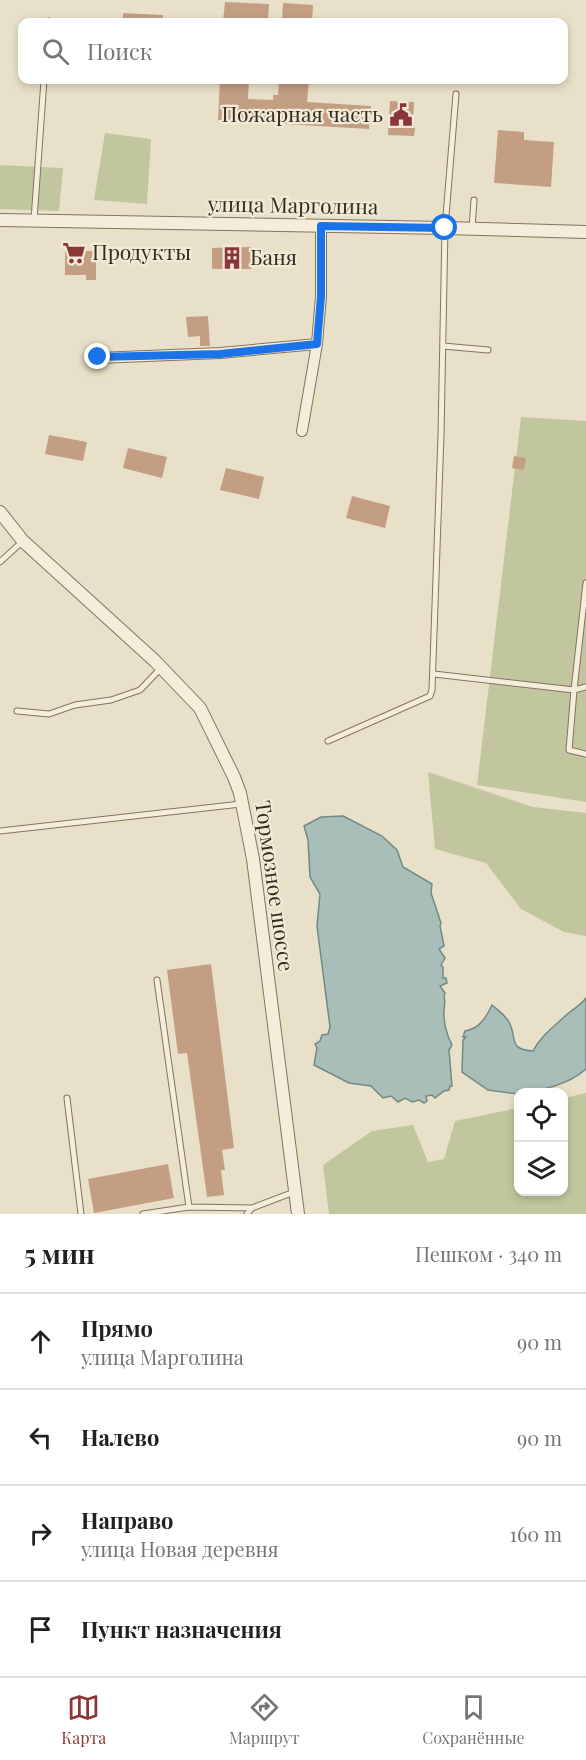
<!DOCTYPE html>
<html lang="ru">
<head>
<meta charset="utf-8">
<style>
	body { margin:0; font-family:"Playfair Display",serif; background:#f2f2f2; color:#202124 }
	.controls { position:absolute; right:18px; bottom:18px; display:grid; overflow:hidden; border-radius:12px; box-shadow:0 3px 9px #0003 }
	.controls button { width:54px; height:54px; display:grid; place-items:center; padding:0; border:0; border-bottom:2px solid #e0e0e0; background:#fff; color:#202124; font:30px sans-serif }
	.stop { position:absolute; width:18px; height:18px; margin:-14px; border:4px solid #1a73e8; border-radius:50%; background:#fff }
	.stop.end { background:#1a73e8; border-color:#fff; box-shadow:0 2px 6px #0008 }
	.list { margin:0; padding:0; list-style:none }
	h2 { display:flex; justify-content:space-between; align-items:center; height:78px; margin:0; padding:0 24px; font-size:26px }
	h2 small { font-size:20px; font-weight:400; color:#757577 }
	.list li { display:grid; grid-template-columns:39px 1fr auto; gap:18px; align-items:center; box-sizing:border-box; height:96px; padding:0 24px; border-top:2px solid #e0e0e0 }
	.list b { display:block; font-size:22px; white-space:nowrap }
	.list p { margin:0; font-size:20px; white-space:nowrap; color:#757577 }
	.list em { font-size:20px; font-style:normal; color:#757577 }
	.icon { flex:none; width:33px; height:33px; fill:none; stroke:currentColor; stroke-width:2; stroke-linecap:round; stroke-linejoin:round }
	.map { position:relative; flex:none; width:586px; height:1214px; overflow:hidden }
	.search { position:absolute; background:#fff; box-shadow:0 3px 9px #0003; left:18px; right:18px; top:18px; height:66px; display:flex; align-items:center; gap:15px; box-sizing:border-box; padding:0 21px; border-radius:12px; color:#757577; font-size:22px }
	.sheet { height:462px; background:#fff }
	nav { display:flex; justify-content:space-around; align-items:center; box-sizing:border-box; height:84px; border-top:2px solid #e0e0e0; background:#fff; font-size:16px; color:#757577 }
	nav a { display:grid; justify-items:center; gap:3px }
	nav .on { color:#8b3737 }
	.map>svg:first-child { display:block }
	.green { fill:#c1c69e }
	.water { fill:#a9beb8; stroke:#708b85; stroke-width:1.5 }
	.building { fill:#c39e83 }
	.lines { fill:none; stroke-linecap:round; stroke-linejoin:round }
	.service-casing { stroke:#83735f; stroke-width:7 }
	.minor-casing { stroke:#83735f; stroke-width:12 }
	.tertiary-casing { stroke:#83735f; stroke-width:14 }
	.service { stroke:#f5eddb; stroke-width:5 }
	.minor { stroke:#f5eddb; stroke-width:10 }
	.tertiary { stroke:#f5eddb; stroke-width:12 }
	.route { stroke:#1a73e8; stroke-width:8 }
	.labels { text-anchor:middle; stroke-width:4.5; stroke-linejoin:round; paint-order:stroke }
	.poi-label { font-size:21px; fill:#362b21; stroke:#f2ead7; text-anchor:start }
	.street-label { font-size:21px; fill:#362b21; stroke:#f2ead7 }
</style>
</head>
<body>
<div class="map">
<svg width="586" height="1214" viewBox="0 0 586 1214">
	<rect width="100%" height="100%" fill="#e9e0c9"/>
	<path class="green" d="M 105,133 L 151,139 L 147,204 L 94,200 Z
		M 0,165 L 63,168 L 59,211 L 0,209 Z
		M 521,417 L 586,421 L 586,802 L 477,785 Z
		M 428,772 L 533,807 L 586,813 L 586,936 L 564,932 L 521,909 L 486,863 L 435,849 Z
		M 586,1093 L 586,1214 L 329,1214 L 323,1165 L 372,1131 L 413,1125 L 428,1162 L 444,1159 L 455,1121 L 518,1108 L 518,1192 L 564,1192 L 564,1098 Z"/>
	<path class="water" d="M 343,816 L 382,836 L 397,850 L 403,867 L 432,884 L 431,893 L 441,923 L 440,926 L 444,946 L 439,949 L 445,958 L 441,965 L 443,967 L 443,978 L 446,978 L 447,983 L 440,986 L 445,993 L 444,997 C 446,1002 444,1004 444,1011 C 443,1021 447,1036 452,1045 L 449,1050 L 452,1086 L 450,1086 L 449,1090 L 444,1091 L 435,1098 L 432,1095 L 426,1096 L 427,1101 L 424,1103 L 419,1100 L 412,1102 L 405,1098 L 398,1102 L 391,1096 L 383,1098 L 371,1086 L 349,1083 L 314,1065 L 317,1048 L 315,1044 L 320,1041 L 322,1035 L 328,1034 L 330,1027 L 317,926 L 320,894 L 310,877 L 308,840 L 304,826 L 321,817 Z
		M 586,998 L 586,1069 C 569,1084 541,1092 518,1092 L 518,1094 L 488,1090 L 462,1072 L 463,1040 L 466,1037 L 463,1037 L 465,1031 C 479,1029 486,1018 492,1005 C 498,1010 505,1015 509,1022 C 518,1039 507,1049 533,1051 C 540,1037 552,1028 563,1018 C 571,1010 579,1007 586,998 Z"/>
	<path class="building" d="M 225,2 L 269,4 L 268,22 L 223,22 Z
		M 283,3 L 313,5 L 312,22 L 282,22 Z
		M 123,13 L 163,15 L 163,22 L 123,22 Z
		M 220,80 L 249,80 L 248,99 L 273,100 L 273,95 L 278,95 L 279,80 L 309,80 L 307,102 L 371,106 L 369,129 L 218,120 Z
		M 390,101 L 414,102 L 413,127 L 415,128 L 414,136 L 388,135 Z
		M 498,130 L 524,132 L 524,140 L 554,142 L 551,187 L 494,183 Z
		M 251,247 L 251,269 L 212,269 L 212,248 Z
		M 65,251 L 96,251 L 96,280 L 86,280 L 86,275 L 65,275 Z
		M 208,316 L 210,346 L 200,346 L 200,336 L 188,337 L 186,317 Z
		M 49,435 L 87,442 L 83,461 L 45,454 Z
		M 128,448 L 167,457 L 162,478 L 123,468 Z
		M 514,456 L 526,458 L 524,470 L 512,468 Z
		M 226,468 L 264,477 L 259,499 L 220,490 Z
		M 352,496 L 390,506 L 385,528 L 346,518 Z
		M 211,964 L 234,1148 L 222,1150 L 225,1170 L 221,1170 L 224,1195 L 207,1197 L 187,1053 L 178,1054 L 167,970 Z
		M 168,1164 L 174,1198 L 94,1213 L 88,1179 Z"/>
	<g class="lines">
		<g class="service-casing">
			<path id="service" d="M 49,22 L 49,21
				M 34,220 L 44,80
				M 472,228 L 474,200
				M 443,346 L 488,350
				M 0,562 L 23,541
				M 434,674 L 574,690 L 586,583
				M 586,687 L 574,690 L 569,750 L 586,754
				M 17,711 L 49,714 L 75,705 L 111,700 L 140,690 L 161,668
				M 328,741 L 430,696 L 432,690 L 441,435 L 445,228 L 456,94
				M 0,831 L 241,804
				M 157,980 L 189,1207 L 252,1208
				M 67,1098 L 81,1214
				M 143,1214 L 189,1207
				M 247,1214 L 252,1208 L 294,1192"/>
		</g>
		<g class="minor-casing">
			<path id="minor" d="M 98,358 L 220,353 L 317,344
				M 302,431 L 317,344 L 321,296 L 321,226"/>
		</g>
		<g class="tertiary-casing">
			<path id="tertiary" d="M 0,220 L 445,228 L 586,232
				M 0,512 L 23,541 L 155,661 L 200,708 L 234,777 L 240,793 L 253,859 L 298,1214"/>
		</g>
		<use href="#service" class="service"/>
		<use href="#minor" class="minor"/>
		<use href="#tertiary" class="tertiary"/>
	</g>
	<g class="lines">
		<path class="route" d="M 98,357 L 220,354 L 317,344 L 321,296 L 321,226 L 445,228"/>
	</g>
	<defs>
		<g id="civic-bare" transform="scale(1.8)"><path d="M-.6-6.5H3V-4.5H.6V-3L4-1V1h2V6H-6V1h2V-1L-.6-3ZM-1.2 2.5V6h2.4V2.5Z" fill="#8b3737" stroke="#f2ead7" stroke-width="2.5" paint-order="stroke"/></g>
		<g id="supermarket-bare" transform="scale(1.8)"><path d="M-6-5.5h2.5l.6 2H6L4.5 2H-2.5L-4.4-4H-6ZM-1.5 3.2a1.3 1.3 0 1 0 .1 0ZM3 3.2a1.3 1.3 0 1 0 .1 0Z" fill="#8b3737" stroke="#f2ead7" stroke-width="2.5" paint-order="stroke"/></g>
		<g id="building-bare" transform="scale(1.8)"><path d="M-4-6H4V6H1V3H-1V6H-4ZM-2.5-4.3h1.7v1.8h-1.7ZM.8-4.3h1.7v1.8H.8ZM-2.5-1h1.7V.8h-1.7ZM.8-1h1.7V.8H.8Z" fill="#8b3737" stroke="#f2ead7" stroke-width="2.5" paint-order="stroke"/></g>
	</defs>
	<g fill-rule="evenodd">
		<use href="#civic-bare" x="401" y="115"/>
		<use href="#supermarket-bare" x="74" y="253"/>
		<use href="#building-bare" x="232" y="258"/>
	</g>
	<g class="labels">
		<g class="poi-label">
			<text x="383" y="122" text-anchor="end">Пожарная часть</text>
			<text x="92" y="260">Продукты</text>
			<text x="250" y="265">Баня</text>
		</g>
		<g class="street-label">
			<text transform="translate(293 206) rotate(1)" y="7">улица Марголина</text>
			<text transform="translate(274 886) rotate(82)" y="7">Тормозное шоссе</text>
		</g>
	</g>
</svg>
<div class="controls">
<button><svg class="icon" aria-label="locate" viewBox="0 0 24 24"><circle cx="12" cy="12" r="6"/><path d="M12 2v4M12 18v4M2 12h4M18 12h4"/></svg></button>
<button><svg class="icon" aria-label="layers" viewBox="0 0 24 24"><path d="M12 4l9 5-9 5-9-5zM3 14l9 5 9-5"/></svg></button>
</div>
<div class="stop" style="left:445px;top:228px"></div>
<div class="stop end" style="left:98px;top:357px"></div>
<div class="search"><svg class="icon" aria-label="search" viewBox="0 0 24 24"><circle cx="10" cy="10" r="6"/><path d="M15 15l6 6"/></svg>Поиск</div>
</div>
<section class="sheet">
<h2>5 мин<small>Пешком · 340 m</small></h2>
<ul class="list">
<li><svg class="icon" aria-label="ahead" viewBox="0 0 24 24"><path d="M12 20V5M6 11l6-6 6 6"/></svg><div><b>Прямо</b><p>улица Марголина</p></div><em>90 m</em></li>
<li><svg class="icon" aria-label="left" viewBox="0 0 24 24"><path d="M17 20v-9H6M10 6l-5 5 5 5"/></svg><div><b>Налево</b></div><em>90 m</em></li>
<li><svg class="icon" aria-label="right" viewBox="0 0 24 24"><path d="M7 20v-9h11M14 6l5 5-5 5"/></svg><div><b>Направо</b><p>улица Новая деревня</p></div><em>160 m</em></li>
<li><svg class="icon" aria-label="arrive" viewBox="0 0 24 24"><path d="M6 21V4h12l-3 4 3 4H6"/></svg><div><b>Пункт назначения</b></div></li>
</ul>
</section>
<nav>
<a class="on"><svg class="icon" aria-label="map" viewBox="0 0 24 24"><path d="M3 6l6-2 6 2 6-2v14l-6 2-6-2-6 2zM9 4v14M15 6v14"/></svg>Карта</a>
<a><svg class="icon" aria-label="directions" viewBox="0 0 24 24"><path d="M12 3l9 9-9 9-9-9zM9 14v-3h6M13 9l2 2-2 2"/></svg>Маршрут</a>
<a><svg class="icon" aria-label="saved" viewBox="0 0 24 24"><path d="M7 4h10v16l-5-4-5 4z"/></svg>Сохранённые</a>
</nav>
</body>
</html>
